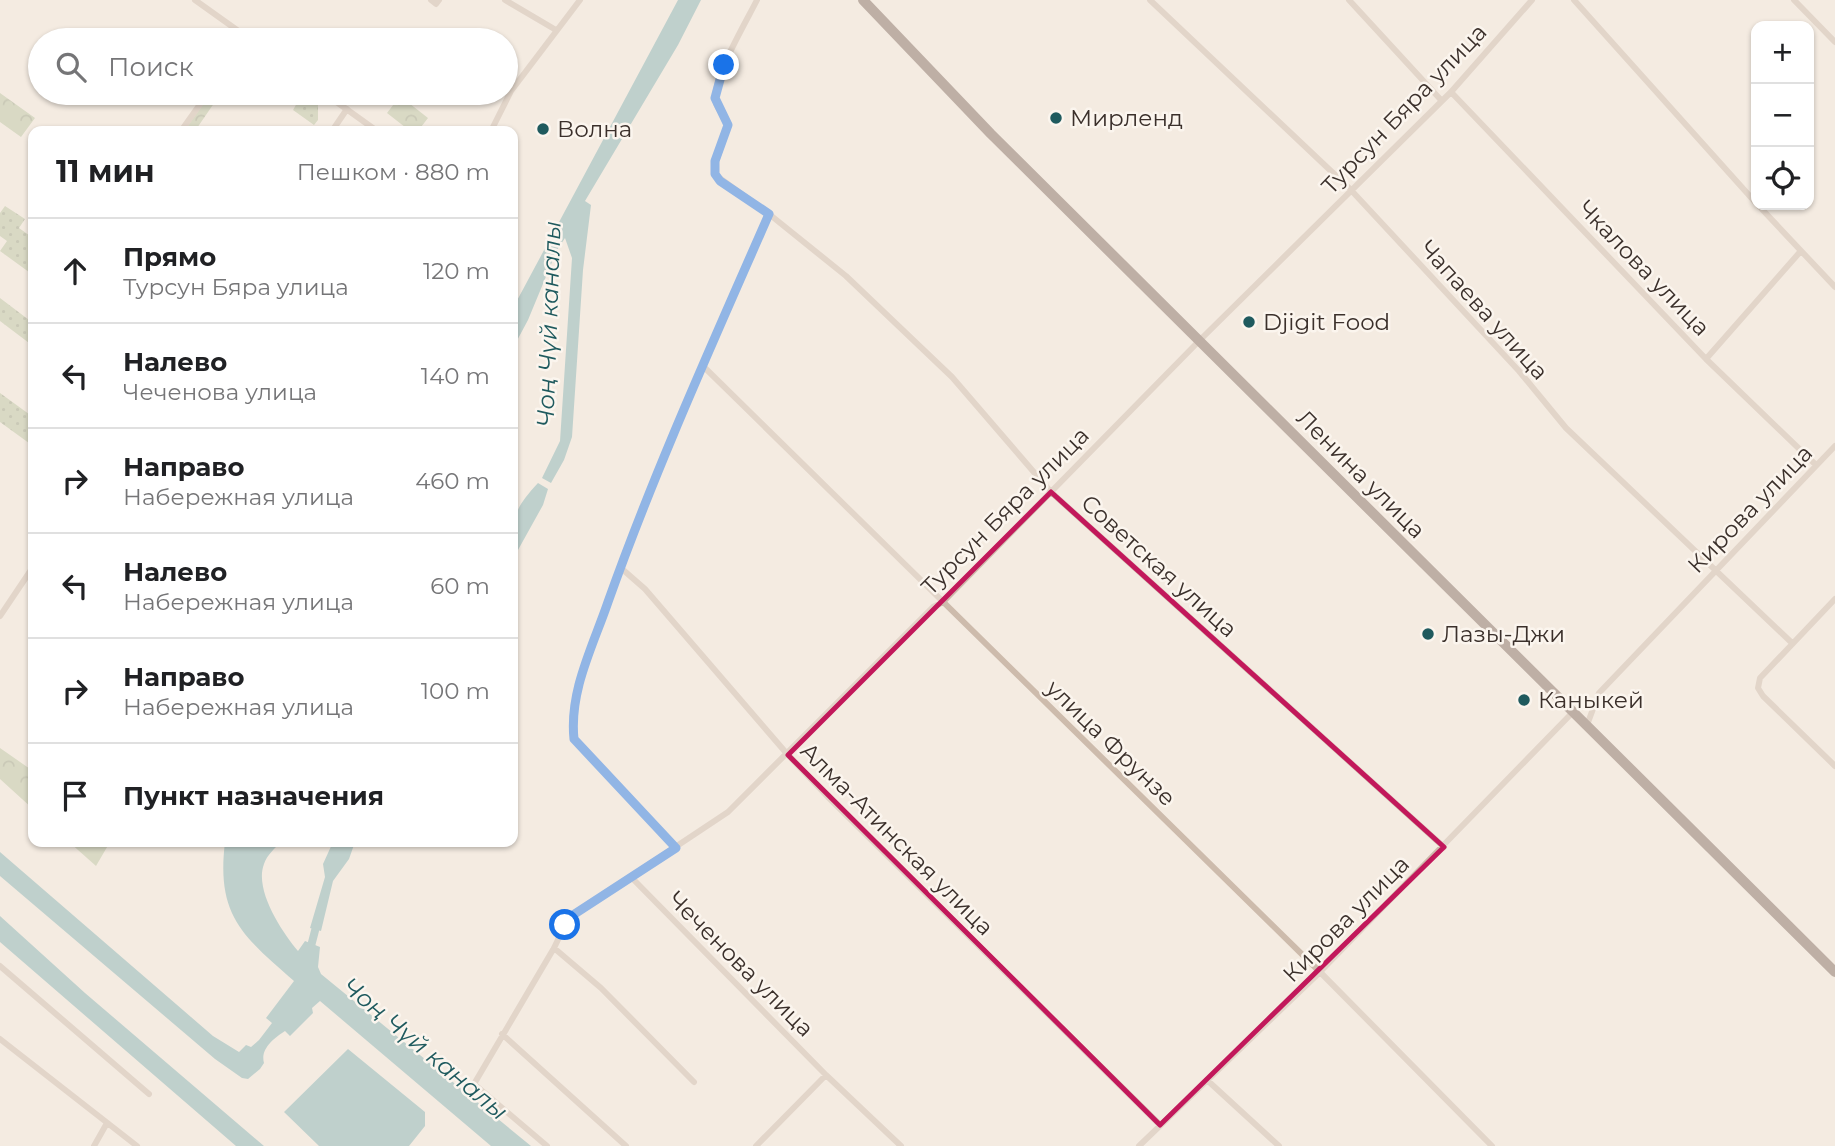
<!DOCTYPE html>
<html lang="ru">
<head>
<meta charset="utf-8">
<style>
	body { margin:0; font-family:Montserrat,sans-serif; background:#f6f6f6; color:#202124 }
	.controls { position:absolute; right:21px; top:21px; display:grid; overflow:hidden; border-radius:14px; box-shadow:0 2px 5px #0004 }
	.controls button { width:63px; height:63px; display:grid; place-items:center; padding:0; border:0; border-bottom:2px solid #e0e0e0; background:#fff; color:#202124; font:35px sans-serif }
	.stop { position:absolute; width:21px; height:21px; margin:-16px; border:5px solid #1a73e8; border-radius:50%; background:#fff }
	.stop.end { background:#1a73e8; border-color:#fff; box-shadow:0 2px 7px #0008 }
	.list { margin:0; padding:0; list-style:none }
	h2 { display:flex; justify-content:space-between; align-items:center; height:91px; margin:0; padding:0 28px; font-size:30px }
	h2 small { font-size:23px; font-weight:400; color:#757577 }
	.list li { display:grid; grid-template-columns:46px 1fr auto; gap:21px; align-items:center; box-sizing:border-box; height:105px; padding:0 28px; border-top:2px solid #e0e0e0 }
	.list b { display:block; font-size:26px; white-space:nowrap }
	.list p { margin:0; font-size:23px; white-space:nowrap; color:#757577 }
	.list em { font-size:23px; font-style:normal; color:#757577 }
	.icon { flex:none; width:38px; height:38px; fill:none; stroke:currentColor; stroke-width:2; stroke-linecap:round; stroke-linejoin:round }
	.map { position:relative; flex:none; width:1835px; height:1146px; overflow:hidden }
	.search { position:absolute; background:#fff; box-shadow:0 2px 5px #0004; left:28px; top:28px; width:490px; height:77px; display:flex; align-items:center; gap:18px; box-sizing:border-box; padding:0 24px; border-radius:38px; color:#757577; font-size:26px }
	.panel { position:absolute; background:#fff; box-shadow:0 2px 5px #0004; left:28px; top:126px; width:490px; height:721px; border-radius:14px }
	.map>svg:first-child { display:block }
	.grass { fill:url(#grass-dots) }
	.forest { fill:url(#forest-crowns) }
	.water { fill:#7fb0b2 }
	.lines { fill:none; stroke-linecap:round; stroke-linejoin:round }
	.canal { stroke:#7fb0b2; stroke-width:8 }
	.minor { stroke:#cdbbac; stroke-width:6 }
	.primary { stroke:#7d675c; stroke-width:10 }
	.route { stroke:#1a73e8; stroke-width:9 }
	.marked { fill:none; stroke:#c2185b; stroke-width:5; stroke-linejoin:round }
	.poi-dot { fill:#1f5a5e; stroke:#fbf5ee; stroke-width:2.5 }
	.labels { text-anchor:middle; stroke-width:5; stroke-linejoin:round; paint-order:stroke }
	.street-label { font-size:23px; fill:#3b302b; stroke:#fbf5ee }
	.poi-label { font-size:23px; fill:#3b302b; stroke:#fbf5ee; text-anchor:start }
	.water-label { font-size:24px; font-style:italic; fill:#1f5a5e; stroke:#fbf5ee }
</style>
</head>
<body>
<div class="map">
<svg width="1835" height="1146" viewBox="0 0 1835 1146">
	<defs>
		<pattern id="grass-dots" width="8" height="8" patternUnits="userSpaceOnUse" patternTransform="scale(1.75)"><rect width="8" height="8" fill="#b8c4a0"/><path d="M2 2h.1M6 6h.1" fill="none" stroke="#97a083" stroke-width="1.8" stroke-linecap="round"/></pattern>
		<pattern id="forest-crowns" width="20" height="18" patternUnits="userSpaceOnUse" patternTransform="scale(1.75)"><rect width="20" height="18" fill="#b8c4a0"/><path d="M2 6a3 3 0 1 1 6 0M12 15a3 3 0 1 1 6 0" fill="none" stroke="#97a083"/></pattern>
	</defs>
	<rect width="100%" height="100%" fill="#f4ebe1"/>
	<path class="grass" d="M 295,93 L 306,93 L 318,101 L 318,120 L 314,125 L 293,110 L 297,103 L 292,97 Z
		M 5,206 L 25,219 L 19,228 L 33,238 L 33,275 L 0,251 L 7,241 L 0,236 L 0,213 Z
		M 0,298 L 33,323 L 33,346 L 0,321 Z
		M 0,393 L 33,417 L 33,446 L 0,422 Z"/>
	<path class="forest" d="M 0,93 L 35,118 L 21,137 L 0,122 Z
		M 211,93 L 228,93 L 239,100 L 236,103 L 221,93 L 195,131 L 184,131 Z
		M 400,96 L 428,118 L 418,131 L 410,131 L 387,113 Z
		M 0,748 L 33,771 L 33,809 L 0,779 Z
		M 69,842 L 110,842 L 96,866 Z"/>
	<path class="water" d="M 678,0 L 701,0 L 678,45 L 585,201 L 591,205 L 583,270 L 572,437 L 564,460 L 551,483 L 542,478 L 560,441 L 572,258 L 565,238 L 557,250 L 528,320 L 513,348 L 513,308 Z
		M 538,483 L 548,489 L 543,505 L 513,559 C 513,521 510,513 538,483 Z
		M 225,842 L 281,842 C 275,848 267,855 264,864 C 254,890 282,932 298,951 L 305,941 L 320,947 L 318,967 L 321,974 L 531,1146 L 491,1146 L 320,1001 L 312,1008 L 313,1013 L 290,1036 L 285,1031 C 274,1038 260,1049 264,1063 L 260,1069 L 248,1079 L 242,1078 L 215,1059 L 0,876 L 0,852 L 213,1036 L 239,1052 L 246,1045 L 251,1047 L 259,1040 L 272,1023 L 266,1018 L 294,981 C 243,936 216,916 225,842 Z
		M 333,842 L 355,842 L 349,859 L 333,881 L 321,931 L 310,928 L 325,877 L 323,864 Z
		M 0,916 L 85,993 L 264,1146 L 236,1146 L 0,942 Z
		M 348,1049 L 425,1112 L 425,1126 L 409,1146 L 319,1146 L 284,1112 Z"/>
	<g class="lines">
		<path class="canal" d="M 309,954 L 318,919"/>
		<path class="minor" d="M 195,0 L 251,40
			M 431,0 L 436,4 L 439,0
			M 505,0 L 556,30
			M 1150,0 L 1350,189 L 1519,371 L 1566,428 L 1792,643
			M 1349,0 L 1441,100
			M 1574,0 L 1756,203
			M 1794,0 L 1835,42
			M 1451,92 L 1706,359 L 1816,465
			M 324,93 L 377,131
			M 181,131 L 208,93
			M 332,131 L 347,109
			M 491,131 L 511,91 L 580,0
			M 1758,205 L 1835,287
			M 769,214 L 846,276 L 952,377 L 1051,492 L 1444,847
			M 1706,359 L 1800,252
			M 703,366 L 1320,972 L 1492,1146
			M 621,568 L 645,589 L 788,755 L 828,797 L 1160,1125
			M 1835,599 L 1760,678 L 1758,688 L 1763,696 L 1835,766
			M 0,616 L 33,567
			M 1587,725 L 1599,693 L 1835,446
			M 676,848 L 574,739 C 569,691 592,646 608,602 C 655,470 713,342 769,214 L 714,174 C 715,157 724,144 727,128 C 729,115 715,111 715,99 C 714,76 746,22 757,0
			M 631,877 L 826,1075 L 901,1146
			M 554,948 L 601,988 L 694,1082
			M 0,966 L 149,1094
			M 502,1034 L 626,1146
			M 0,1039 L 137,1146
			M 1207,1080 L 1279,1146
			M 94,1146 L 107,1123
			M 547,1146 L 474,1084 L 554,948 L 565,925 L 573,915 L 728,812 L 933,607 L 943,602 L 1199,341 L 1451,92 L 1532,0
			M 756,1146 L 826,1075
			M 1139,1146 L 1320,972 L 1573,712"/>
		<path class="primary" d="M 863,0 L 991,134 L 1835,972"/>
	</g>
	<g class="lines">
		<path class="route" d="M 565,925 L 573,915 L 676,848 L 574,739 C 569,691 593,646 608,602 C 655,470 713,342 769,214 L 720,181 L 715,174 L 715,161 L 728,125 L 715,98 L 724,65"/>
	</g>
	<path d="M0 0H1835V1146H0ZM 1051,492 L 1444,847 L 1160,1125 L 788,755 Z" fill="#f4ebe1" fill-opacity=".55" fill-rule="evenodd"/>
	<path class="marked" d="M 1051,492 L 1444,847 L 1160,1125 L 788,755 Z"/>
	<g class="poi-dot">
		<circle cx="1056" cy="118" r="7"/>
		<circle cx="543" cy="129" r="7"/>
		<circle cx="1249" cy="322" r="7"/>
		<circle cx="1428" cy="634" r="7"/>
		<circle cx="1524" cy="700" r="7"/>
	</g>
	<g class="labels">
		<g class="street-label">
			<text transform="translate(1404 109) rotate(-46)" y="8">Турсун Бяра улица</text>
			<text transform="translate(1644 268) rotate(46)" y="8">Чкалова улица</text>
			<text transform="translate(1484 310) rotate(48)" y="8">Чапаева улица</text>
			<text transform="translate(1361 474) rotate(45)" y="8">Ленина улица</text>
			<text transform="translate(1750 509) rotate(-46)" y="8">Кирова улица</text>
			<text transform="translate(1005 511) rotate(-45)" y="8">Турсун Бяра улица</text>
			<text transform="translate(1159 566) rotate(42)" y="8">Советская улица</text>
			<text transform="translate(1111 743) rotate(44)" y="8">улица Фрунзе</text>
			<text transform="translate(897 839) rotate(45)" y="8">Алма-Атинская улица</text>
			<text transform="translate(1346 919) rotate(-45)" y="8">Кирова улица</text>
			<text transform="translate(741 964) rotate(45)" y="8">Чеченова улица</text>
		</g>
		<g class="poi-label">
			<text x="1070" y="126">Мирленд</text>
			<text x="557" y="137">Волна</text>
			<text x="1263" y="330">Djigit Food</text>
			<text x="1442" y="642">Лазы-Джи</text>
			<text x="1538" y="708">Каныкей</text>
		</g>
		<g class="water-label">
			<text transform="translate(549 324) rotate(-88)" y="8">Чоң Чүй каналы</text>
			<text transform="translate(425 1049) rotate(40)" y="8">Чоң Чүй каналы</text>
		</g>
	</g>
</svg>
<div class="controls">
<button>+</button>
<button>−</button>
<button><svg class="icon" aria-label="locate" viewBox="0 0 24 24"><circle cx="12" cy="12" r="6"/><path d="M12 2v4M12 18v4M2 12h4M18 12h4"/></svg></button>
</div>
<div class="stop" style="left:565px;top:925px"></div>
<div class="stop end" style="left:724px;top:65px"></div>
<div class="search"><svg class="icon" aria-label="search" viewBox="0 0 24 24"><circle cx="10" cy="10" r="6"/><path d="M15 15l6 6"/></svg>Поиск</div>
<section class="panel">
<h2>11 мин<small>Пешком · 880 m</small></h2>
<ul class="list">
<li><svg class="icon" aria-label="ahead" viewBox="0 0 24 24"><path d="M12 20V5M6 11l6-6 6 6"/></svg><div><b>Прямо</b><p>Турсун Бяра улица</p></div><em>120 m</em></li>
<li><svg class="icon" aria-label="left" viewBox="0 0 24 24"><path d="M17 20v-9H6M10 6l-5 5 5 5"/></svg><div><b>Налево</b><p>Чеченова улица</p></div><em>140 m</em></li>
<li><svg class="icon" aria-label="right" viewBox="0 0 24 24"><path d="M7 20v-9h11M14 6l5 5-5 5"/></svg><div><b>Направо</b><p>Набережная улица</p></div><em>460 m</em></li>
<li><svg class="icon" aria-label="left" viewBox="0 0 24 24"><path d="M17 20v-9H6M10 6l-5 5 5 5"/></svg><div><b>Налево</b><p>Набережная улица</p></div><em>60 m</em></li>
<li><svg class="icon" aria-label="right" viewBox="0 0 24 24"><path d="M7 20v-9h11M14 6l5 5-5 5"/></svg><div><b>Направо</b><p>Набережная улица</p></div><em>100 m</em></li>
<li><svg class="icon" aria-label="arrive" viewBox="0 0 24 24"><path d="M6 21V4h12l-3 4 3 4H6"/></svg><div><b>Пункт назначения</b></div></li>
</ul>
</section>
</div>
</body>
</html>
